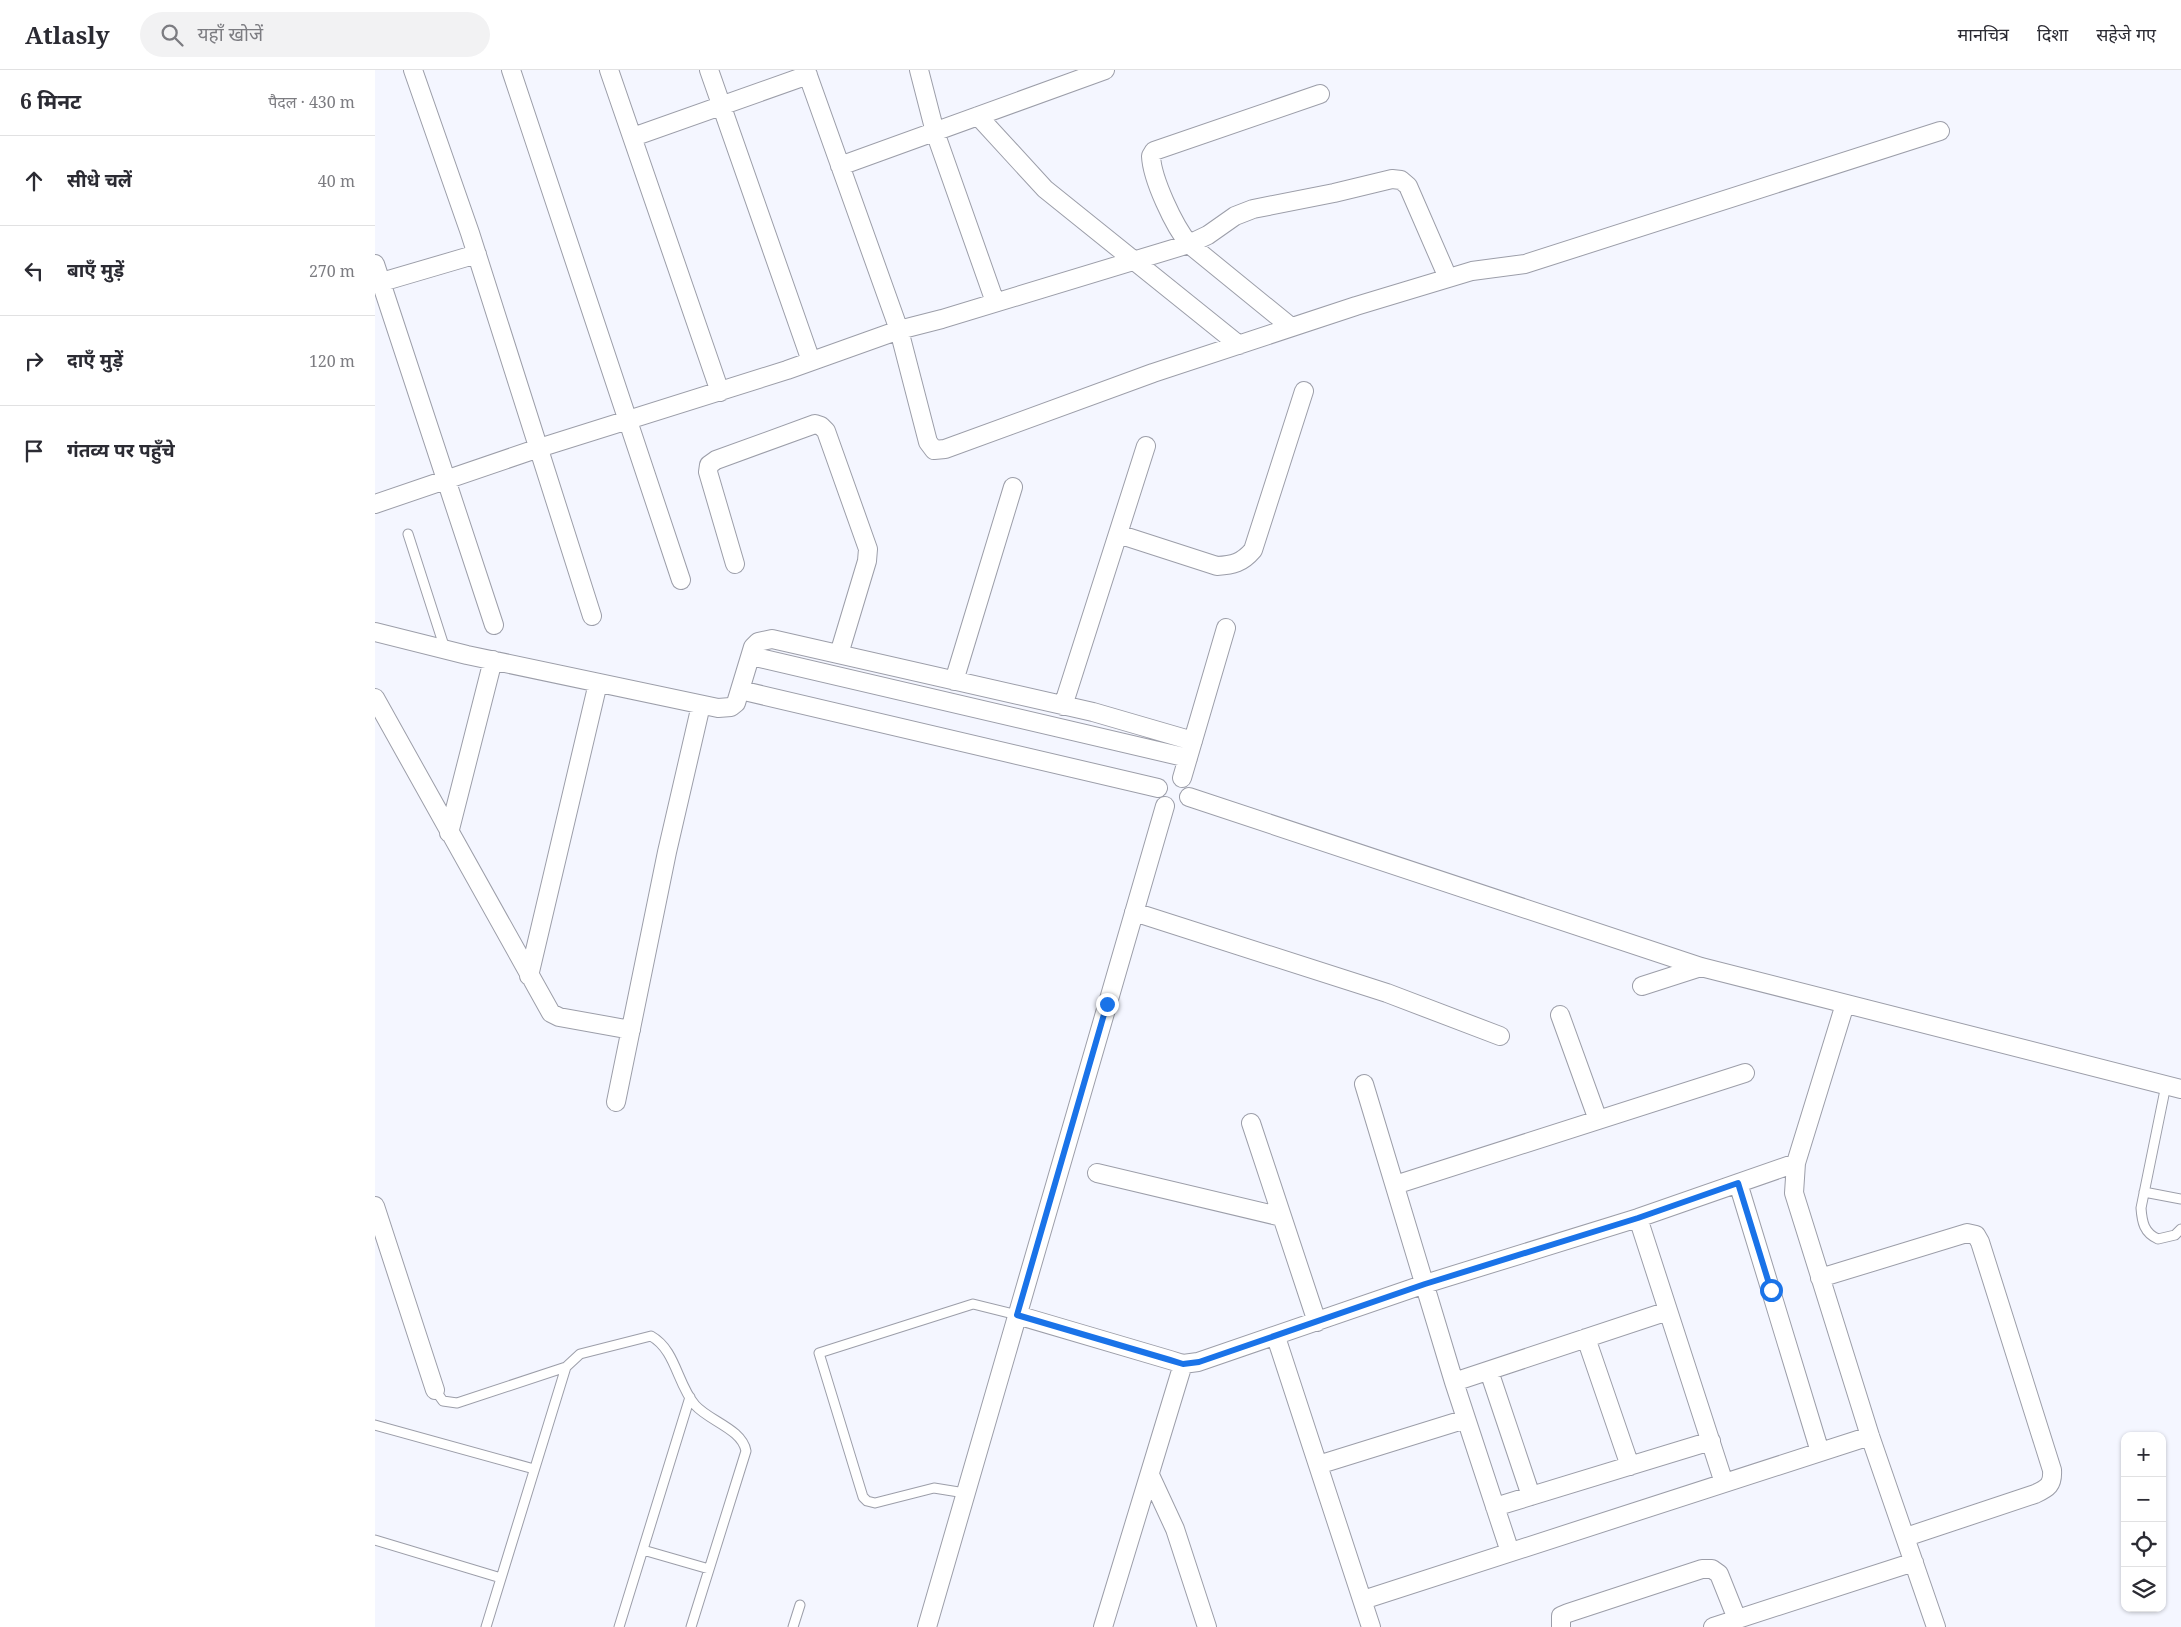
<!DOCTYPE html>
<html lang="hi">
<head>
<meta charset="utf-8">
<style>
	body { margin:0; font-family:"Noto Serif","Noto Sans Devanagari",serif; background:#f2f2f3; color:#2b2b33 }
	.controls { position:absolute; right:15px; bottom:15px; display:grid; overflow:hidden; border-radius:10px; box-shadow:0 1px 4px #0004 }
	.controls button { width:45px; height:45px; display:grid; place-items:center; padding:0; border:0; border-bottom:1px solid #e1e1e2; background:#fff; color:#2b2b33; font:25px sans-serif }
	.stop { position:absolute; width:15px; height:15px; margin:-11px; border:4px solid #1a73e8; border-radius:50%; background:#fff }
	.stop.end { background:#1a73e8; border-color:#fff; box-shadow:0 1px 5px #0008 }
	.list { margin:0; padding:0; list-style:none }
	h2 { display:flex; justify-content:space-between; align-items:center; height:65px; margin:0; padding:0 20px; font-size:21px }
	h2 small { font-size:16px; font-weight:400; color:#7c7c81 }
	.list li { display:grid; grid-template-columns:32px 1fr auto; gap:15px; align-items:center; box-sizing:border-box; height:90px; padding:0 20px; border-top:1px solid #e1e1e2 }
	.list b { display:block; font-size:19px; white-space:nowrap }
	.list em { font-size:16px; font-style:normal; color:#7c7c81 }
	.icon { flex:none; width:28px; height:28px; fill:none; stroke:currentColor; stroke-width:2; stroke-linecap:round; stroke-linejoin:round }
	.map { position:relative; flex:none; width:1806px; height:1557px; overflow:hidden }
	header { display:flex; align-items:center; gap:30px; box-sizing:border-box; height:70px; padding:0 25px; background:#fff; border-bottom:1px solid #e1e1e2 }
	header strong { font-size:24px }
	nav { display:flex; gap:28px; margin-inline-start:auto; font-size:18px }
	.search { width:350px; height:45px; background:#f2f2f3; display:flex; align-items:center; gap:12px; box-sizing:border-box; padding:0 18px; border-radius:28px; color:#7c7c81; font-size:19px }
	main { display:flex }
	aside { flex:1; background:#fff }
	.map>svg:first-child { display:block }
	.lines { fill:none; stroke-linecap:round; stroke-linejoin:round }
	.service-casing { stroke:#9c9ea9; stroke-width:11 }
	.minor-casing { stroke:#9c9ea9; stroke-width:20 }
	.service { stroke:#fff; stroke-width:9 }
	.minor { stroke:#fff; stroke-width:18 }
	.route { stroke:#1a73e8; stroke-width:6 }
</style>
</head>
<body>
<header>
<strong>Atlasly</strong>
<div class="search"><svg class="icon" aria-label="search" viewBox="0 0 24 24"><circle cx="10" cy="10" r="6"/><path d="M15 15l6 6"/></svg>यहाँ खोजें</div>
<nav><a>मानचित्र</a><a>दिशा</a><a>सहेजे गए</a></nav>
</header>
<main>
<aside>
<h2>6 मिनट<small>पैदल · 430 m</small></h2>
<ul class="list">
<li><svg class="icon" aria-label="ahead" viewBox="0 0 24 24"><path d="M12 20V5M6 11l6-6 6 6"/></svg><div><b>सीधे चलें</b></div><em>40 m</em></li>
<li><svg class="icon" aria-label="left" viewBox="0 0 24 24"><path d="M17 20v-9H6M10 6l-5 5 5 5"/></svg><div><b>बाएँ मुड़ें</b></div><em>270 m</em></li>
<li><svg class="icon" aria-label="right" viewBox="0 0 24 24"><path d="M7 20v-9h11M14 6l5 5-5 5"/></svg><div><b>दाएँ मुड़ें</b></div><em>120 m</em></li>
<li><svg class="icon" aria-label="arrive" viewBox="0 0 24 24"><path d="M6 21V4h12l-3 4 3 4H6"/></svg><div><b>गंतव्य पर पहुँचे</b></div></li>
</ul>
</aside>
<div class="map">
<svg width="1806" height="1557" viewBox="0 0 1806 1557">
	<rect width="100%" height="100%" fill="#f4f6ff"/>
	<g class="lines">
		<g class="service-casing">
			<path id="service" d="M 33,464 L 70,579
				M 1791,1015 L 1766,1138 C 1767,1152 1769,1163 1783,1169 L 1800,1165 L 1806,1159
				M 1769,1122 L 1806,1129
				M 60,1320 L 68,1331 L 82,1333 L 191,1297
				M 0,1355 L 159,1399
				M 590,1423 L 559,1418 L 500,1433 L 492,1431 L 488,1427 L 444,1283 L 598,1234 L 642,1245
				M 0,1470 L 126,1508
				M 268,1480 L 334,1499
				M 111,1557 L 191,1297 L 205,1284 L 276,1266 C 301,1280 302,1314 320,1335 C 334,1351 367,1359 371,1381 L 316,1557
				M 244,1557 L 315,1327
				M 418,1557 L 425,1535"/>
		</g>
		<g class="minor-casing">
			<path id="minor" d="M 38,0 L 95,163 L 217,546
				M 136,0 L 306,510
				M 234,0 L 345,322
				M 334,0 L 436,291
				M 431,0 L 524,260 L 553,372 L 559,380 L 570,379 L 778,303 L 981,236 L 1097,201 L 1150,194 L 1565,61
				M 544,0 L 560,62 L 620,232
				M 603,46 L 670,119 L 864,275
				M 258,67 L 433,5
				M 465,96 L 730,0
				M 0,194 L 119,555
				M 0,214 L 102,184
				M 916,257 L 814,174 C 799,156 777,109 776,86 L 779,81 L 945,24
				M 0,434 L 164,378 L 412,300 L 524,260 L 567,249 L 814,174 L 833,165 L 860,146 L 878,139 L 959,123 L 1017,109 L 1026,110 L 1033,116 L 1073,208
				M 743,464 L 842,496 C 858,495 867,493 878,480 L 929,321
				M 360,494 L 333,402 L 334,395 L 341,390 L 440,354 L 446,356 L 451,361 L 493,479 L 492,491 L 464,584
				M 0,562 L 92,585 L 343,638 L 356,637 L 361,633 L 378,577 L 383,572 L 397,569 L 718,642 L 818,671
				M 376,586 L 813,688
				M 579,611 L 638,417
				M 365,620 L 783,718
				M 0,628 L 176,943 L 184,947 L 256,960
				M 688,636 L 771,376
				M 807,708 L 851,558
				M 814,727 L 1326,897 L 1806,1019
				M 74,763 L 118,590
				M 759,842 L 1012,923 L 1125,966
				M 154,906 L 223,613
				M 1267,916 L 1326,897
				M 1470,934 L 1421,1093 L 1419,1123 L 1495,1366 L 1561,1557
				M 1185,945 L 1223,1050
				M 989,1014 L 1079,1312 L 1135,1482
				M 241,1032 L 292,782 L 326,635
				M 876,1053 L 942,1252
				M 722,1103 L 907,1147
				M 1363,1113 L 1445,1382
				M 1020,1115 L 1370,1003
				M 0,1136 L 60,1320
				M 1263,1148 L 1349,1413
				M 1445,1208 L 1592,1163 L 1601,1165 L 1605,1172 L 1677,1400 C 1678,1415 1673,1418 1660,1424 L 1531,1467
				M 642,1245 L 795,1290 L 808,1294 L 823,1292 L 1050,1214 L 1263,1148 L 1421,1093
				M 901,1267 L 996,1557
				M 1211,1268 L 1255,1396
				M 1114,1301 L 1156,1426
				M 1079,1312 L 1293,1241
				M 943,1395 L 1091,1349
				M 775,1405 L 800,1459 L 832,1557
				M 1120,1437 L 1336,1371
				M 988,1530 L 1495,1366
				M 552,1557 L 790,736
				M 728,1557 L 808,1294
				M 1186,1557 L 1186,1546 L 1193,1543 L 1327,1499 L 1337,1499 L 1344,1504 L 1362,1549
				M 1338,1557 L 1539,1492"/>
		</g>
		<use href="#service" class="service"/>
		<use href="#minor" class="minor"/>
	</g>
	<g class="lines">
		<path class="route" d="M 732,934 L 642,1245 L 795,1290 L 808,1294 L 824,1292 L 1050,1214 L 1263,1148 L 1363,1113 L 1396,1220"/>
	</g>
</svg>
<div class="controls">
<button>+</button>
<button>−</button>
<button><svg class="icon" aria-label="locate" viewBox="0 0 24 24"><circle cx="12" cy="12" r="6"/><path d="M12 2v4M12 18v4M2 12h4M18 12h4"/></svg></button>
<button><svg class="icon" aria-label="layers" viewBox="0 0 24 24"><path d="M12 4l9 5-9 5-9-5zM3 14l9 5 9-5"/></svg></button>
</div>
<div class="stop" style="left:1396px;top:1220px"></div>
<div class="stop end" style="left:732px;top:934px"></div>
</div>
</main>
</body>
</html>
